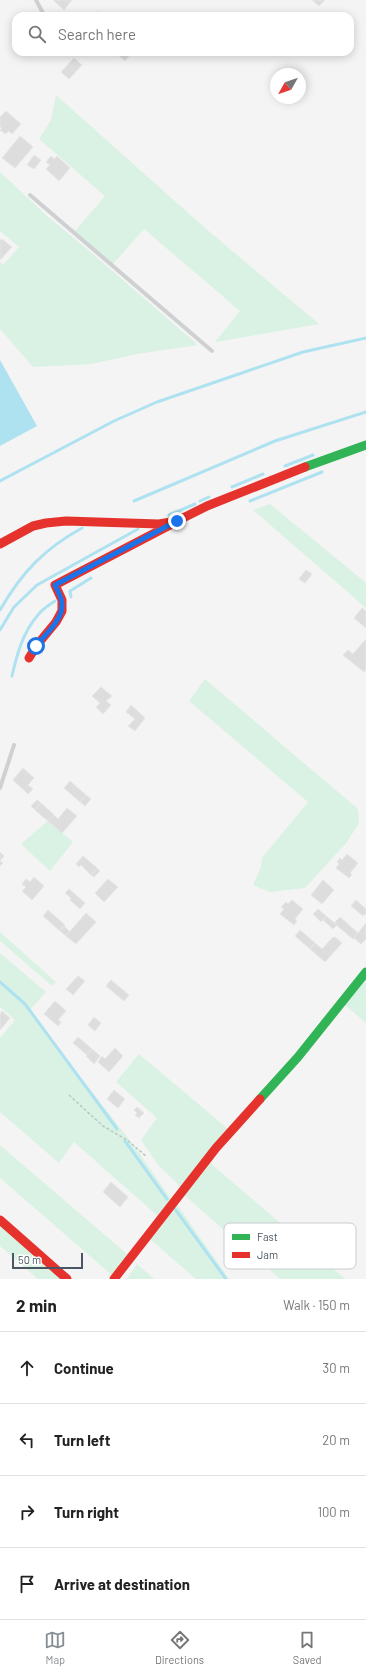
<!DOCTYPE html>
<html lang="en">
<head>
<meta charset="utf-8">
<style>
	body { margin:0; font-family:Barlow,sans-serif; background:#f2f2f2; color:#222 }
	.compass { position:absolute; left:270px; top:68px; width:36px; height:36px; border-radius:50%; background:#fff; box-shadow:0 2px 10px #0003; rotate:230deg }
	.scale { position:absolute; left:12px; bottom:10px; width:71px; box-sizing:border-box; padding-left:4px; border:2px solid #4a5661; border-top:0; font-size:11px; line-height:14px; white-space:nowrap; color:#4a5661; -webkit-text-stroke:3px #fff; paint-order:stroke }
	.stop { position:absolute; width:12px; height:12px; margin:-9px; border:3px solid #1a73e8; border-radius:50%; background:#fff }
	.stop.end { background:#1a73e8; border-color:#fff; box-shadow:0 1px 4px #0008 }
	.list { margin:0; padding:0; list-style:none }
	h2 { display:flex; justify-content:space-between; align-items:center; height:52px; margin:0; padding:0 16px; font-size:17px }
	h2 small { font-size:13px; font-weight:400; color:#767676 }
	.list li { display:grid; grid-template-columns:26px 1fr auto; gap:12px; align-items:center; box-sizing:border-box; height:72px; padding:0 16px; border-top:1px solid #e0e0e0 }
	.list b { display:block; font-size:15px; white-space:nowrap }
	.list em { font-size:13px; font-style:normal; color:#767676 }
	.icon { flex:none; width:22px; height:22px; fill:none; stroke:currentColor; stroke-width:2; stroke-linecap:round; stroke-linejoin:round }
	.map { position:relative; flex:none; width:366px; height:1279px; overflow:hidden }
	.search { position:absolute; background:#fff; box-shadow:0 2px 10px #0003; left:12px; right:12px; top:12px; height:44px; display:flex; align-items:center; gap:10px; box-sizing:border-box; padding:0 14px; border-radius:12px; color:#767676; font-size:15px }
	.sheet { height:340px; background:#fff }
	nav { display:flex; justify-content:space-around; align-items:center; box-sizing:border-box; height:56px; border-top:1px solid #e0e0e0; background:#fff; font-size:11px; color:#767676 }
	nav a { display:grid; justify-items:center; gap:2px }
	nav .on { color:#868d94 }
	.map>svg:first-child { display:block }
	.green { fill:#d9f2e3 }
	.water { fill:#aee2f0 }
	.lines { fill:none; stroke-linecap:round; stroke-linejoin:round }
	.stream { stroke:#aee2f0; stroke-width:3 }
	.building { fill:#ddddde; stroke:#e5e6e7 }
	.path { stroke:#bcc7c4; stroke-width:1.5; stroke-dasharray:3 2; stroke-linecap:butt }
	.lane { stroke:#ced0d2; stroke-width:4 }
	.fast { stroke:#30b455; stroke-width:9 }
	.jam { stroke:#e5322d; stroke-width:9 }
	.route { stroke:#1a73e8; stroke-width:5 }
	.key { fill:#fff; stroke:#c9ccd0; stroke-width:1 }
	.key-label { font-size:11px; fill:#4a5661 }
</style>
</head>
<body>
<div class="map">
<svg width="366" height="1279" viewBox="0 0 366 1279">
	<rect width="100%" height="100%" fill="#f4f4f4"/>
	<path class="green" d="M 56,95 L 205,228 L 319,324 L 215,342 L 240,311 L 144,229 L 113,264 L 75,231 L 105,196 L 39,139 L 51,120 Z
		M 0,172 L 47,216 L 87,249 L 198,345 L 137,354 L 91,364 L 33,367 L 0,329 L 0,262 L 3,265 L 19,247 L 0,231 Z
		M 270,504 L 366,583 L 366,608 L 253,510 Z
		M 205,679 L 358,809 L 359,823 L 347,842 L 305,888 L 270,892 L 253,885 L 261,867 L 262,858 L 308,802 L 189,701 Z
		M 48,821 L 73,842 L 50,871 L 21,844 Z
		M 0,932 L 56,982 L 52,986 L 0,941 Z
		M 0,953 L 46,992 L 29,1011 L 135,1147 L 171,1199 L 159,1217 L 74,1142 L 59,1163 L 0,1112 L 0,1038 L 15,1020 L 0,1007 Z
		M 366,977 L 366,1023 L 344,1004 Z
		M 139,1054 L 228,1129 L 180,1189 L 176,1182 L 158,1165 L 141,1140 L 157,1118 L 116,1082 Z
		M 0,1145 L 127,1254 L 113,1276 L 0,1178 Z
		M 208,1161 L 345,1279 L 280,1279 L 183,1194 Z
		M 176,1203 L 229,1279 L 196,1279 L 150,1239 Z
		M 0,1225 L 61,1279 L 38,1279 L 0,1246 Z
		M 137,1264 L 154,1279 L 127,1279 Z"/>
	<path class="water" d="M 0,360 L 37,426 L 0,446 Z"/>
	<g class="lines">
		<path class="stream" d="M 285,466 L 313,455
			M 0,481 L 114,421 L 157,402 L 303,352 L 366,338
			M 232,487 L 263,474
			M 134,501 L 275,441 L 366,412
			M 200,501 L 209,497
			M 250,501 L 322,472
			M 169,515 L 195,504
			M 71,597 L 70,591 L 91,578
			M 0,610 C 22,572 44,549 82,528
			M 0,630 L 14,607 L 37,585 L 138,529
			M 12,676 C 17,654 23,632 38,615 C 42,609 49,605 55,601
			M 0,982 L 25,1004 L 117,1129
			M 125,1141 L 167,1199
			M 175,1209 L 226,1279"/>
	</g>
	<path class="building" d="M 53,0 L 72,0 L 64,10 Z
		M 312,0 L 325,0 L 319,6 Z
		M 98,11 L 103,16 L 93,16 Z
		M 117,52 L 132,52 L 125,61 L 116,53 Z
		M 74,58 L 82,65 L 69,79 L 61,72 Z
		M 6,111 L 21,124 L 12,134 L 9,131 L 5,134 L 0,130 L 2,128 L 0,127 L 0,117 Z
		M 20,136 L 33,147 L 15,168 L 2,158 Z
		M 34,155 L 41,160 L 34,169 L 27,165 Z
		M 51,156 L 54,159 L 57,156 L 70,168 L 59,181 L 46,169 L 50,165 L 46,162 Z
		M 2,239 L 12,247 L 0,260 L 0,240 Z
		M 306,570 L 312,574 L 305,583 L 299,579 Z
		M 362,608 L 366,611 L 366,628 L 354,618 Z
		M 366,639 L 366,669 L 364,672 L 343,655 L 348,650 L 353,654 Z
		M 101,687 L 112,696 L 106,701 L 111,705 L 103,714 L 96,707 L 100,703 L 92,696 Z
		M 131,705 L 145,718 L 135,731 L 128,726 L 135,719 L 126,712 Z
		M 23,768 L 34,778 L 28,785 L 33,789 L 28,794 L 13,780 Z
		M 70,781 L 86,795 L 80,802 L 64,788 Z
		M 86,795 L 91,799 L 85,806 L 80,802 Z
		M 37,800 L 41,803 L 35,810 L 31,806 Z
		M 41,803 L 54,815 L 48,821 L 35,810 Z
		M 67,808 L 77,816 L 62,833 L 48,821 L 54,815 L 58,819 Z
		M 0,852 L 4,856 L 0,861 L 3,863 L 0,866 Z
		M 347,854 L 358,863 L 350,873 L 352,875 L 349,878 L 336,868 L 339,864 L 337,862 L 340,858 L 342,860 Z
		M 83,856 L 97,868 L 91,875 L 81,865 L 79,867 L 76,864 Z
		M 97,868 L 100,871 L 94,877 L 91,875 Z
		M 34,877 L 44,886 L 32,900 L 22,891 L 26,887 L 22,884 L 26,879 L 30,882 Z
		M 108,879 L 118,887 L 104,902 L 95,893 Z
		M 323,880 L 334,890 L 322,904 L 311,895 Z
		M 69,889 L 85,903 L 80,909 L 70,900 L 71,898 L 65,893 Z
		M 292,900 L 303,909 L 295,919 L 297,921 L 294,925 L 280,914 L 284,909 L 281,907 L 286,902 L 288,904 Z
		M 356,900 L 366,909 L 366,915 L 364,914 L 363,916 L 351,906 Z
		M 318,909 L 326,916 L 321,922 L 313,914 Z
		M 48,910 L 65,925 L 60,931 L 43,916 Z
		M 86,913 L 96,922 L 76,944 L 66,936 Z
		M 326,916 L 337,925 L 333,929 L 323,920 Z
		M 340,917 L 358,933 L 353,939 L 334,923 Z
		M 366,923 L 366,939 L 361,944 L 354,938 Z
		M 64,926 L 70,932 L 66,936 L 60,931 Z
		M 300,930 L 315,943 L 310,949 L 295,936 Z
		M 335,937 L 342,943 L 325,962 L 310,949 L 315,943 L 322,949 L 332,938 Z
		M 78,976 L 85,981 L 73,995 L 66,989 Z
		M 111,980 L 129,995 L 124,1001 L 106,986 Z
		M 55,1001 L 66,1011 L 58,1020 L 61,1022 L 58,1026 L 44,1014 Z
		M 2,1011 L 10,1018 L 0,1030 L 0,1014 Z
		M 94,1017 L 101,1023 L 95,1031 L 88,1025 Z
		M 78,1037 L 92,1049 L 87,1055 L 73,1043 Z
		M 115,1048 L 123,1056 L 109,1072 L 98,1062 L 102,1056 L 105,1059 Z
		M 92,1049 L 100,1056 L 94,1064 L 86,1056 Z
		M 114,1090 L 125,1099 L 118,1108 L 107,1099 Z
		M 137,1107 L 144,1113 L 139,1118 L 135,1115 L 137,1113 L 134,1110 Z
		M 111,1182 L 128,1197 L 120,1207 L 103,1192 Z"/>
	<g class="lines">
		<path class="path" d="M 69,1095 L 103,1126 L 127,1140 L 146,1156"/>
		<path class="lane" d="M 36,0 L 43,13
			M 30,195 L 212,351
			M 0,788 L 14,745"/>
		<path class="fast" d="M 305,467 L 366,445
			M 260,1099 L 298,1057 L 366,972"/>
		<path class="jam" d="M 0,544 L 33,526 L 46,523 L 66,521 L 159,524 L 177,521 L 207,506 L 305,467
			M 29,658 L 37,645 L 56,622 L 62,611 L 62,600 L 55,585 L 172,524
			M 0,1220 L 67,1279
			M 114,1279 L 216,1148 L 260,1099"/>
	</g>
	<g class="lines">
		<path class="route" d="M 36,646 C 45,635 62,620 62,606 C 63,599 58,592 55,585 L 177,521"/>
	</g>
	<rect x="224" y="1223" width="132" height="46" rx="6" class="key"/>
	<rect x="232" y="1234" width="18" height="6" fill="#30b455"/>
	<rect x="232" y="1252" width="18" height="6" fill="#e5322d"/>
	<g class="key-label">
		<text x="257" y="1241">Fast</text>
		<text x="257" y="1259">Jam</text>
	</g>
</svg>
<svg class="compass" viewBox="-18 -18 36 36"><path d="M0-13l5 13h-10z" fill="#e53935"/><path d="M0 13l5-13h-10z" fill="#767676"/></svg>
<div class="scale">50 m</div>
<div class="stop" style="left:36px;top:646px"></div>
<div class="stop end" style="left:177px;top:521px"></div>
<div class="search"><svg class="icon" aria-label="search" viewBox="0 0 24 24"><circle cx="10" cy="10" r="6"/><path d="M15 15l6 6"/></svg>Search here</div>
</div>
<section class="sheet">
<h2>2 min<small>Walk · 150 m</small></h2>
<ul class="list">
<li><svg class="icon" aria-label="ahead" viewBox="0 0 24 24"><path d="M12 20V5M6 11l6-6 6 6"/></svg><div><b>Continue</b></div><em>30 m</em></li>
<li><svg class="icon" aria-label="left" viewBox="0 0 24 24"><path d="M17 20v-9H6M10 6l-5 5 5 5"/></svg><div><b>Turn left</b></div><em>20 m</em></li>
<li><svg class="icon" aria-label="right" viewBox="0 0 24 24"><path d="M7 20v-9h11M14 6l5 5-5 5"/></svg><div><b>Turn right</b></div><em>100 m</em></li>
<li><svg class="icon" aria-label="arrive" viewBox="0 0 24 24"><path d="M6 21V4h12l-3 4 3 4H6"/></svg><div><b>Arrive at destination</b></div></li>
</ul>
</section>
<nav>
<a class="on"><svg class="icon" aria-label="map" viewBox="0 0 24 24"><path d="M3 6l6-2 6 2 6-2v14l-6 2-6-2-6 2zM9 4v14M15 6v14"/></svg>Map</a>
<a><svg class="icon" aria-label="directions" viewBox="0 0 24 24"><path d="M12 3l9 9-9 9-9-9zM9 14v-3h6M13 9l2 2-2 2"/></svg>Directions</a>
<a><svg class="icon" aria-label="saved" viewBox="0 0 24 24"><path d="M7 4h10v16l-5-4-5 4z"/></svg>Saved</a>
</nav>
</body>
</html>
